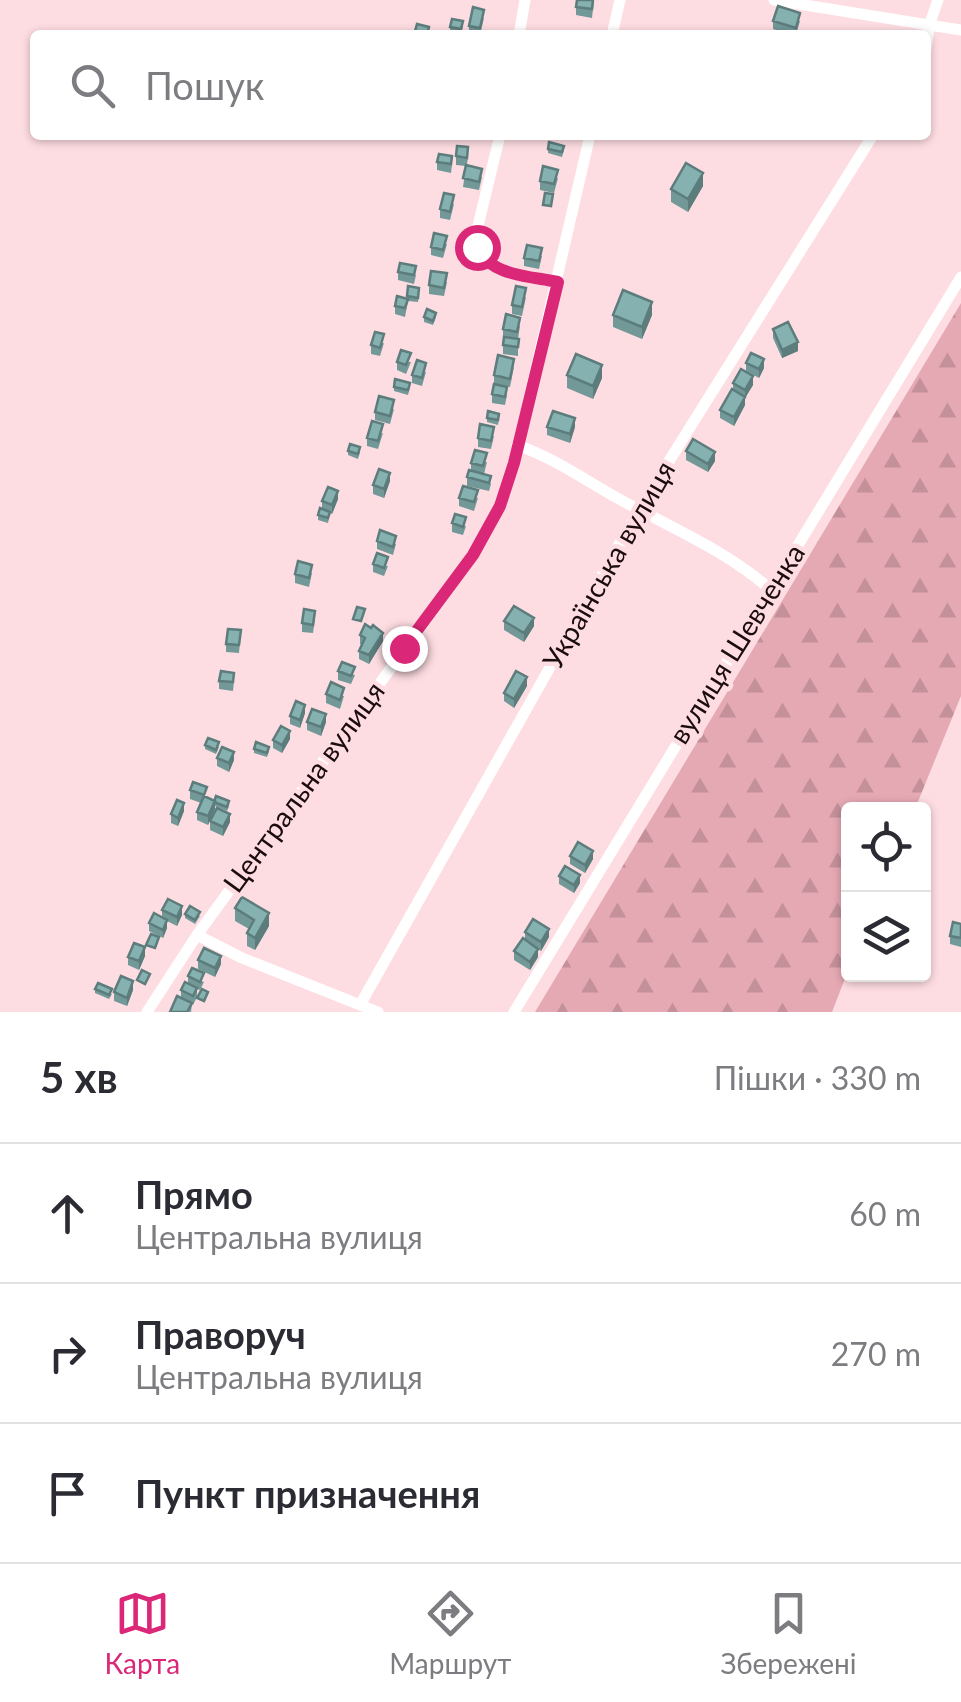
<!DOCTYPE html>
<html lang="uk">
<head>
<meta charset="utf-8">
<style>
	body { margin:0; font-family:Lato,sans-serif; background:#f7f7f7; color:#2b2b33 }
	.controls { position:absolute; right:30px; bottom:30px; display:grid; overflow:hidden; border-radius:10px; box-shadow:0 2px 8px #0004 }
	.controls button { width:90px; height:90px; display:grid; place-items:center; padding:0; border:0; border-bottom:2px solid #e1e1e2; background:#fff; color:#2b2b33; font:50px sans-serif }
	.stop { position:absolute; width:30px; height:30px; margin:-22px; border:8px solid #db2777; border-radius:50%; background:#fff }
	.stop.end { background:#db2777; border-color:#fff; box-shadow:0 2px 10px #0008 }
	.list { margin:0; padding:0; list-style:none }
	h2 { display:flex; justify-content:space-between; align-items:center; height:130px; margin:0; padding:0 40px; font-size:42px }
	h2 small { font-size:32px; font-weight:400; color:#7c7c81 }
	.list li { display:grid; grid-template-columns:65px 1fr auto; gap:30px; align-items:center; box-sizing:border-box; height:140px; padding:0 40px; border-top:2px solid #e1e1e2 }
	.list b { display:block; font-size:38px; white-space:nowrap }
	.list p { margin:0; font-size:32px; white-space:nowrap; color:#7c7c81 }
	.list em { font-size:32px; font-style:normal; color:#7c7c81 }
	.icon { flex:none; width:55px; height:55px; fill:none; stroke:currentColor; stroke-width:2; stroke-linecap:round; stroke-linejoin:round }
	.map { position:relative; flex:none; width:961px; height:1012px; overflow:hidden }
	.search { position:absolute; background:#fff; box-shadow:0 2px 8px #0004; left:30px; right:30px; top:30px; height:110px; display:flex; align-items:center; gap:25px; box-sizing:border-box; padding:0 35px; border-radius:10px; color:#7c7c81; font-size:38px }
	.sheet { height:550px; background:#fff }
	nav { display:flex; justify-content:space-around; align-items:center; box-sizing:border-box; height:140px; border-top:2px solid #e1e1e2; background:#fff; font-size:28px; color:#7c7c81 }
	nav a { display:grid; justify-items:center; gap:5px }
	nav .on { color:#db2777 }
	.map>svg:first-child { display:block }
	.forest { fill:url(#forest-firs) }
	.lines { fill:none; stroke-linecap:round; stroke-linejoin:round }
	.minor { stroke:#fff; stroke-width:11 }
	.wall { fill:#729898 }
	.shaded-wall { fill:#5d7c7c }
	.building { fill:#85b1b1; stroke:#5d7c7c; stroke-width:2.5 }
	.route { stroke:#db2777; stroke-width:12 }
	.labels { text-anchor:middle; stroke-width:9; stroke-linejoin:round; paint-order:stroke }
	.street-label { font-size:28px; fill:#1a0c0f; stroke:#fedde2 }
</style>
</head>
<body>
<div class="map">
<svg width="961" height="1012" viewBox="0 0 961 1012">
	<defs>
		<pattern id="forest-firs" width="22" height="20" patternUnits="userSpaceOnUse" patternTransform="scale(2.5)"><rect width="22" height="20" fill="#e5a9b4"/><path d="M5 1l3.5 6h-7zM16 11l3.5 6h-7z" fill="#c4909a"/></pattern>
	</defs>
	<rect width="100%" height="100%" fill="#fedde2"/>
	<path class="forest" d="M 961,303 L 961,696 L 915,809 L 848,809 L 848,971 L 832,1012 L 535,1012 Z"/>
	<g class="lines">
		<path class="minor" d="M 774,0 L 961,30
			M 519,35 L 525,0
			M 612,35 L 620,0
			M 926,50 L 929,26 L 938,0
			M 500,135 L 476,234 C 479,275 525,276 557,282
			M 517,445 C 556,459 583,479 619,499 C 670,527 727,551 771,590
			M 197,935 L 242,958 L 378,1012
			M 360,1005 L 639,509 L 873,135
			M 147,1012 L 197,935 L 473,555 L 500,506 L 514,463 L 590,135
			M 514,1012 L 961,277"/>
	</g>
	<path class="wall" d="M 594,0 L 592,18 L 576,15 L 576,7 Z
		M 484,18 L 480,35 L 469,34 L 469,26 Z
		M 773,21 L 800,21 L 796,35 L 792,35 L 773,29 Z
		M 463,26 L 461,34 L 450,31 L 450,27 Z
		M 550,135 L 566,135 L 565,139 Z
		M 548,149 L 564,150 L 562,157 L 548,153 Z
		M 456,156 L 468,156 L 467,165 L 482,177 L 479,190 L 463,187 L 466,166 L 456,165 Z
		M 437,162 L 452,165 L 451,173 L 437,170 Z
		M 558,178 L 554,193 L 540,190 L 540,181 Z
		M 703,186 L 688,212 L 671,202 L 671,189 Z
		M 454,204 L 450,220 L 440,218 L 440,209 Z
		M 447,244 L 443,258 L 431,255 L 431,247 Z
		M 542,256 L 539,269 L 524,266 L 524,258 Z
		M 398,272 L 416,275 L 414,284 L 398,280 Z
		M 447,282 L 444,296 L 429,294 L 429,285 Z
		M 408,286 L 419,288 L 418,302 L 408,301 L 405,317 L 395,314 L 395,306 L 407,298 Z
		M 526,297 L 522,316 L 512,314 L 512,305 Z
		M 613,315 L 652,315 L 642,339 L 613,327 Z
		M 424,317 L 436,317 L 433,325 L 424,322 Z
		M 520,326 L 518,339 L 518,356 L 503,354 L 503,329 Z
		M 773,329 L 798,351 L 782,358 L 773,338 Z
		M 384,343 L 380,356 L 371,354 L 371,345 Z
		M 397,362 L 411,362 L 406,374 L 397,370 Z
		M 746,363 L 764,368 L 759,378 L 746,371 Z
		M 514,367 L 510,387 L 494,384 L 494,375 Z
		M 426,372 L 422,386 L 412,383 L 412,375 Z
		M 567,375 L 602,378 L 593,399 L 567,388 Z
		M 733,383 L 753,385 L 745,398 L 745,405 L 734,426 L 720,418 L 720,410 L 733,390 Z
		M 394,387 L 410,387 L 408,395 L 394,391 Z
		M 492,394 L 507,395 L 505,405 L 492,403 Z
		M 394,409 L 390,424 L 375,420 L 375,412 Z
		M 487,418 L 499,418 L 498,425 L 487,422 Z
		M 547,427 L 575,427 L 570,443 L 547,435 Z
		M 383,433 L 378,449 L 367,446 L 367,438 Z
		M 494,436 L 491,449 L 478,447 L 478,438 Z
		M 348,451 L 360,452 L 358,459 L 348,455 Z
		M 686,451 L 715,461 L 708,472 L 686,460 Z
		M 487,462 L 484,474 L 491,484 L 489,491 L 467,486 L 467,477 L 471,471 L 471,463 Z
		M 390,481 L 384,498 L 373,494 L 373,485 Z
		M 459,498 L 478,498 L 474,511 L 459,506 Z
		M 338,499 L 332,514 L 330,513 L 328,523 L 318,520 L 318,515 L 322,509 L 322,501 Z
		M 452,523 L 466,526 L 463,535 L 452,532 Z
		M 377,541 L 396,544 L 393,555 L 377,549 Z
		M 373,564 L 388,566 L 384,576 L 373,572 Z
		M 312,573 L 309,587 L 295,583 L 295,574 Z
		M 315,619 L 313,633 L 302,632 L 302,623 Z
		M 504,621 L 534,626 L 524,642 L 504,630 Z
		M 241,630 L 239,653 L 226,652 L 226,644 Z
		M 360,635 L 383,641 L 369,664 L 359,659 L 359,651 L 362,645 L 360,644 Z
		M 338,671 L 355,675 L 351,684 L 338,680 Z
		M 219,681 L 234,681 L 233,691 L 219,689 Z
		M 527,686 L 514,708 L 504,701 L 504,693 Z
		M 326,694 L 344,696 L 340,709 L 326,703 Z
		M 305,713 L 300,728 L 290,724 L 290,716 Z
		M 307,722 L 326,722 L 321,736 L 307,730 Z
		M 290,739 L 282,753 L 273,748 L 273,740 Z
		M 205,745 L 219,747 L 216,754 L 205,749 Z
		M 254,749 L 269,751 L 267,757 L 254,753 Z
		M 217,758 L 234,760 L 229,772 L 217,766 Z
		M 193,782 L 206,797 L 229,806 L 227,811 L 215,806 L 208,825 L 197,820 L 197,812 L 201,803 L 190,799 L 190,790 Z
		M 184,811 L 178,826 L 171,823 L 171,814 Z
		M 210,821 L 230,822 L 223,836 L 210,830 Z
		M 570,856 L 593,859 L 585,873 L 570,864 Z
		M 559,876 L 580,883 L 574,893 L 559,884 Z
		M 235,908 L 269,926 L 255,950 L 247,946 L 247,933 L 249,929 L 235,921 Z
		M 162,910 L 182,915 L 177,926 L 167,921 L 167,928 L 163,938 L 149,931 L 149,923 L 162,917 Z
		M 185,914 L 200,916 L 195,924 L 185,918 Z
		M 961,924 L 961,947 L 950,944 L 950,936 Z
		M 525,932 L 549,937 L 541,951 L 538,949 L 538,957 L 530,970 L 514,960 L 514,951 L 525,940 Z
		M 145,956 L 139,970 L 128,965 L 128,957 Z
		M 198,960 L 221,964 L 215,977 L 198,969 Z
		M 188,976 L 204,982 L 200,990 L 197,989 L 197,997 L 193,1005 L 192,1004 L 191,1012 L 170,1012 L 181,998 L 181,990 L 188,984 Z
		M 95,989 L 112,994 L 109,999 L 95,993 Z
		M 133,990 L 127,1006 L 114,1001 L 114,992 Z"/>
	<path class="shaded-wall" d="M 703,173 L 703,186 L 688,212 L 688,199 Z
		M 652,302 L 652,315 L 642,339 L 642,327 Z
		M 798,342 L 798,351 L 782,358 L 782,350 Z
		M 764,359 L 764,368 L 759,378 L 759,369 Z
		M 602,365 L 602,378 L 593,399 L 593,386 Z
		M 753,376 L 753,385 L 745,398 L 745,405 L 734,426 L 734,417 L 745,398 L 745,390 Z
		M 575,418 L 575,427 L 570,443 L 570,434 Z
		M 715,452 L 715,461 L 708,472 L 708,464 Z
		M 390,473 L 390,481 L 384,498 L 384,489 Z
		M 338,491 L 338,499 L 332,514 L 332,505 Z
		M 534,618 L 534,626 L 524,642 L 524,633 Z
		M 383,633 L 383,641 L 369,664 L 369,655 Z
		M 527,677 L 527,686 L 514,708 L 514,699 Z
		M 305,705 L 305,713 L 300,728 L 300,720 Z
		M 326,714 L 326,722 L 321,736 L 321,727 Z
		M 290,731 L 290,739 L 282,753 L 282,745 Z
		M 234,752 L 234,760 L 229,772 L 229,763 Z
		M 215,801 L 215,809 L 208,825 L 208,816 Z
		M 184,803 L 184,811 L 178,826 L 178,818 Z
		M 230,814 L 230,822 L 223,836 L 223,827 Z
		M 593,851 L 593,859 L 585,873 L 585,865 Z
		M 580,875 L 580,883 L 574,893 L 574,885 Z
		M 182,906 L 182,915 L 177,926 L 177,917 Z
		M 269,913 L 269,926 L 255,950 L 255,938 Z
		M 167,920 L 167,928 L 163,938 L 163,930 Z
		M 549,929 L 549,937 L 541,951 L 541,942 Z
		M 145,947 L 145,956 L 139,970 L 139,961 Z
		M 538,949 L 538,957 L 530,970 L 530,962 Z
		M 221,956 L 221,964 L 215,977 L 215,968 Z
		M 133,981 L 133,990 L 127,1006 L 127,998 Z"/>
	<path class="building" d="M 577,0 L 593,0 L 592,9 L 576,7 Z
		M 778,6 L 800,13 L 796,28 L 773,21 Z
		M 473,7 L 484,10 L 480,28 L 469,26 Z
		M 452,19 L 463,21 L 461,29 L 450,27 Z
		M 417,24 L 429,27 L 427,35 L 414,35 Z
		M 549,142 L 564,146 L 562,152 L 548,149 Z
		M 457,146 L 468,147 L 467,158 L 456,156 Z
		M 439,154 L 452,156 L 451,164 L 437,162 Z
		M 686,163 L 703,173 L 688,199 L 671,189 Z
		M 466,165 L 482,169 L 479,182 L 463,178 Z
		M 543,166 L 558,170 L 554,184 L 540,181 Z
		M 444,193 L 454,195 L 450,212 L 440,209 Z
		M 545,193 L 553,194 L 551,206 L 543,205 Z
		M 434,233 L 447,236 L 443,250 L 431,247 Z
		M 527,245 L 542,248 L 539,261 L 524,258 Z
		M 400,263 L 416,266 L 414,275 L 398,272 Z
		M 431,271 L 447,273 L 444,288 L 429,285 Z
		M 408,286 L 419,288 L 418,298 L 407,296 Z
		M 516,286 L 526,288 L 522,307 L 512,305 Z
		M 623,290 L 652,302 L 642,327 L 613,315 Z
		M 397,296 L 408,299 L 405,308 L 395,306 Z
		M 427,309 L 436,313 L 433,321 L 424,317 Z
		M 506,314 L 520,318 L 517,332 L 503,329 Z
		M 788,322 L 798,342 L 782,350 L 773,329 Z
		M 375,332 L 384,334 L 380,348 L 371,345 Z
		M 504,337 L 519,339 L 518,347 L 503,345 Z
		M 401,350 L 411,353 L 406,365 L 397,362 Z
		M 751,353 L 764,359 L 759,369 L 746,363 Z
		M 576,354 L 602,365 L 593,386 L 567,375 Z
		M 498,355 L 514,359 L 510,379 L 494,375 Z
		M 417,360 L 426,363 L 422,378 L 412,375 Z
		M 741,369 L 753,376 L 745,390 L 733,383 Z
		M 395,379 L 410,383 L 408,390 L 394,387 Z
		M 494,384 L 507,387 L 505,397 L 492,394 Z
		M 732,389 L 745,397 L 734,417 L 720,410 Z
		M 379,396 L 394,400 L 390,416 L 375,412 Z
		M 488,411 L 499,414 L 498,420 L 487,418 Z
		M 553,411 L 575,418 L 570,434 L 547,427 Z
		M 372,421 L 383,424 L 378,441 L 367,438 Z
		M 480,424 L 494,427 L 491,441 L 478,438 Z
		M 693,439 L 715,452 L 708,464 L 686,451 Z
		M 350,444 L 360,447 L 358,454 L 348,451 Z
		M 475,450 L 487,453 L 483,466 L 471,463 Z
		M 379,469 L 390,473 L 384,489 L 373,485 Z
		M 469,470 L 491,476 L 489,483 L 467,477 Z
		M 463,486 L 478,490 L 474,502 L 459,498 Z
		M 328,487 L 338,491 L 332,505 L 322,501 Z
		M 320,508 L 330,512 L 328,518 L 318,515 Z
		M 455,514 L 466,517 L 463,527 L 452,523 Z
		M 380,530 L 396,536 L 393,547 L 377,541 Z
		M 377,553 L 388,557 L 384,568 L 373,564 Z
		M 298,561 L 312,565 L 309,578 L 295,574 Z
		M 514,606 L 534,618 L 524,633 L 504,621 Z
		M 357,607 L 365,609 L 361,621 L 353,619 Z
		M 304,609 L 315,611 L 313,625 L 302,623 Z
		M 365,624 L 371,628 L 373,625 L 383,633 L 369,655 L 359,651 L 365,638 L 360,635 Z
		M 228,629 L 241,630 L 239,645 L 226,644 Z
		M 342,662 L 355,667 L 351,676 L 338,671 Z
		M 221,671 L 234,673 L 233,682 L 219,681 Z
		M 516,671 L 527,677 L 514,699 L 504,693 Z
		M 331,682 L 344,688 L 340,700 L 326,694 Z
		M 296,701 L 305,705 L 300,720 L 290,716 Z
		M 312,709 L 326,714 L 321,727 L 307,722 Z
		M 281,726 L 290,731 L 282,745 L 273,740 Z
		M 208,738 L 219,742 L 216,750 L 205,745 Z
		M 256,742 L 269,747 L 267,753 L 254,749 Z
		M 222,747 L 234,752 L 229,763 L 217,758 Z
		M 193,782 L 207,787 L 204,795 L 190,790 Z
		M 204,796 L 215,801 L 208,816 L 197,812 Z
		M 216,796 L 229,801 L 227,807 L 214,802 Z
		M 177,800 L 184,803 L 178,818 L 171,814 Z
		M 217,808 L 230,814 L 223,827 L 210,821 Z
		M 578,842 L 593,851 L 585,865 L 570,856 Z
		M 565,866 L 580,875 L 574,885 L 559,876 Z
		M 242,897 L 269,913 L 255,938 L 247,933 L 254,920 L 235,908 Z
		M 168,899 L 182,906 L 177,917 L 162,910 Z
		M 190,906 L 200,912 L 195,920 L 185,914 Z
		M 154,913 L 167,920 L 163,930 L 149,923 Z
		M 533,919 L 549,929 L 541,942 L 525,932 Z
		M 953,922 L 961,924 L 961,938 L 950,936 Z
		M 151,934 L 159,937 L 155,948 L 146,945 Z
		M 523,938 L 538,949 L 530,962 L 514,951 Z
		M 134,943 L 145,947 L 139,961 L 128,957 Z
		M 204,948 L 221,956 L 215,968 L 198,960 Z
		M 192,968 L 204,973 L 200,982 L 188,976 Z
		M 142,970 L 150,974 L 145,984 L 137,980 Z
		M 121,976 L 133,981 L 127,998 L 114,992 Z
		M 185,982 L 197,988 L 193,996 L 181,990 Z
		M 98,983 L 112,989 L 109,995 L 95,989 Z
		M 202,989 L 208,992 L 204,1001 L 197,998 Z
		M 177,996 L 192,1003 L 187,1012 L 170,1012 Z"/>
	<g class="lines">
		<path class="route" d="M 404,648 L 473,555 L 500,506 L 514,463 L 558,282 C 529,276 490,276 477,247"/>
	</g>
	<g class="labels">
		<g class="street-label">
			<text transform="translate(609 565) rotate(-60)" y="10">Українська вулиця</text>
			<text transform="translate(737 644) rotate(-58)" y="10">вулиця Шевченка</text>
			<text transform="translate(304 787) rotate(-54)" y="10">Центральна вулиця</text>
		</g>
	</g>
</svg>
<div class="controls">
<button><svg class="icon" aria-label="locate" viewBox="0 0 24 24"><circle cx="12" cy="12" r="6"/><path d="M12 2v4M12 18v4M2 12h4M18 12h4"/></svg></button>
<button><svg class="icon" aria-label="layers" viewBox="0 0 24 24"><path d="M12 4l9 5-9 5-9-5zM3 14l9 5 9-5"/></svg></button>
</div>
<div class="stop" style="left:477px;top:247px"></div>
<div class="stop end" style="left:404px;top:648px"></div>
<div class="search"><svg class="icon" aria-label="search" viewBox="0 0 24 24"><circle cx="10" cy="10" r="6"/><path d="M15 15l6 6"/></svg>Пошук</div>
</div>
<section class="sheet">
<h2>5 хв<small>Пішки · 330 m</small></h2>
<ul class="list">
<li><svg class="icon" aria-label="ahead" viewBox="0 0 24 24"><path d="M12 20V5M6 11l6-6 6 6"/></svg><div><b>Прямо</b><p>Центральна вулиця</p></div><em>60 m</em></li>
<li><svg class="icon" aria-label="right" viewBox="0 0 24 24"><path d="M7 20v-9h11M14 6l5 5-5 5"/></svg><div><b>Праворуч</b><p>Центральна вулиця</p></div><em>270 m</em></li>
<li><svg class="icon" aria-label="arrive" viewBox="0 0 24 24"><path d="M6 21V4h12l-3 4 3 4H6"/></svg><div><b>Пункт призначення</b></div></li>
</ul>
</section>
<nav>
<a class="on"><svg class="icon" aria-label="map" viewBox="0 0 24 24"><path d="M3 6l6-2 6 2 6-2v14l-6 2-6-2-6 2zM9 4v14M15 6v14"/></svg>Карта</a>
<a><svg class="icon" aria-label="directions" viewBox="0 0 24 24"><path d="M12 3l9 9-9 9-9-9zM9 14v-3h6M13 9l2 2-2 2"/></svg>Маршрут</a>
<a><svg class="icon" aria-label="saved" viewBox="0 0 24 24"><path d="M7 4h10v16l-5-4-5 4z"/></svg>Збережені</a>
</nav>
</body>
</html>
